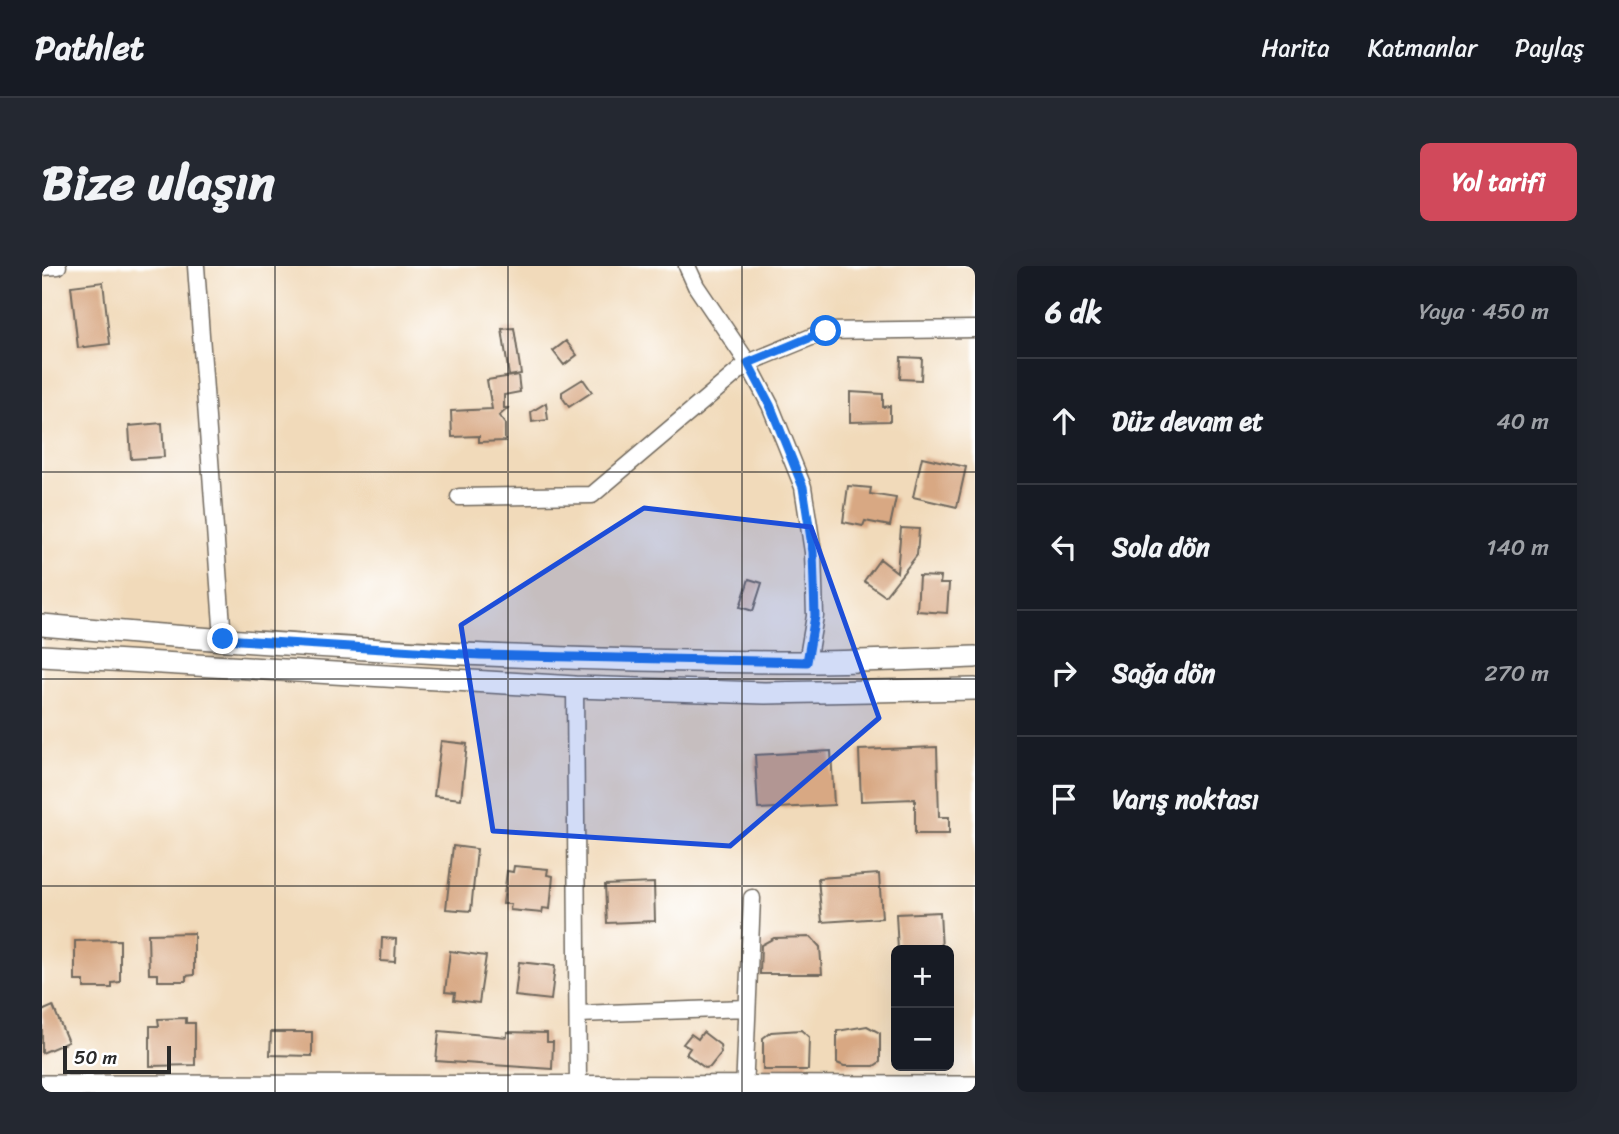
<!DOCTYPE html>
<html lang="tr">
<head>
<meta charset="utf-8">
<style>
	body { margin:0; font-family:Sriracha,sans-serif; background:#242831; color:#f1f3f6 }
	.controls { position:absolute; right:21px; bottom:21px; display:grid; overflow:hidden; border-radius:10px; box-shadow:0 7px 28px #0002 }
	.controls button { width:63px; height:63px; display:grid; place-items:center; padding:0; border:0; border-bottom:2px solid #363941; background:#171b24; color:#f1f3f6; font:35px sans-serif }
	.scale { position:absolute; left:21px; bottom:18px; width:108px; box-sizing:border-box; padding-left:7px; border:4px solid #2b2b2b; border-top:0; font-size:19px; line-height:24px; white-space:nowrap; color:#2b2b2b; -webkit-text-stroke:5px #fff; paint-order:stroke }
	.stop { position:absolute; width:21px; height:21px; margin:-16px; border:5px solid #1a73e8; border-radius:50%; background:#fff }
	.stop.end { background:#1a73e8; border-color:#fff; box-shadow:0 2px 7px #0008 }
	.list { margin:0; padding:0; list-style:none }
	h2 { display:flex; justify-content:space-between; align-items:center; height:91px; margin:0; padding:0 28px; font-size:30px }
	h2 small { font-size:23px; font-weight:400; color:#9ea1a6 }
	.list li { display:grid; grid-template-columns:46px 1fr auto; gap:21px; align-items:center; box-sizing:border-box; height:126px; padding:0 28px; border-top:2px solid #363941 }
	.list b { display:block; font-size:26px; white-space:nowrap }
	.list em { font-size:23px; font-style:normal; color:#9ea1a6 }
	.icon { flex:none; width:38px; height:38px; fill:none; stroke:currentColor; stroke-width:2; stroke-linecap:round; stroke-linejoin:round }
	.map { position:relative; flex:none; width:933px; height:826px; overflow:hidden; border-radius:10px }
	header { display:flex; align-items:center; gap:42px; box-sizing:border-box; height:98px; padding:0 35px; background:#171b24; border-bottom:2px solid #363941 }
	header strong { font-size:33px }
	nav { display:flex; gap:38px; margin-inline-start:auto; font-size:24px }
	.intro { display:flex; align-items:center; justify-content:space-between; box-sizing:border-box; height:168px; padding:0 42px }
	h1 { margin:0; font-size:49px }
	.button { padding:18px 32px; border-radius:10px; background:#d1495b; color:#fff; font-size:24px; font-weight:700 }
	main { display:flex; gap:42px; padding:0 42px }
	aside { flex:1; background:#171b24; border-radius:10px; box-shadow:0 7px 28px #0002 }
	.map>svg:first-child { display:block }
	.building { fill:#d8a883 }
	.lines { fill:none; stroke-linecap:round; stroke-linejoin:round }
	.street-casing { stroke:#70685d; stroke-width:19 }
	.secondary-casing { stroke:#70685d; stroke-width:24 }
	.street { stroke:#fff; stroke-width:16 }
	.secondary { stroke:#fff; stroke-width:21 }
	.route { stroke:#1a73e8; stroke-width:9 }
	.marked { fill:#1d4ed8; fill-opacity:0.2; stroke:#1d4ed8; stroke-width:5; stroke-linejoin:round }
	.grid { fill:none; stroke:#2b2b2b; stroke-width:2; stroke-opacity:0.55 }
</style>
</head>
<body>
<header>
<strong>Pathlet</strong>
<nav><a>Harita</a><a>Katmanlar</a><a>Paylaş</a></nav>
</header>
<div class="intro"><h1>Bize ulaşın</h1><a class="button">Yol tarifi</a></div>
<main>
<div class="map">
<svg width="933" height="826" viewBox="0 0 933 826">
	<rect width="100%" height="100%" fill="#fff"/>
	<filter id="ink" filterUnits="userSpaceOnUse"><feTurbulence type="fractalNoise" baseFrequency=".0143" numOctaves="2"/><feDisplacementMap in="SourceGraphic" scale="14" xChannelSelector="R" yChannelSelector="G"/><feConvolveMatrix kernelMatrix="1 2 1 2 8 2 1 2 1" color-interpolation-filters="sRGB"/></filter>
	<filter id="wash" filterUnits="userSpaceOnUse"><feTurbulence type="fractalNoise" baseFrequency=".00686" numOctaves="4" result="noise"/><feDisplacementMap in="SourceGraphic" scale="28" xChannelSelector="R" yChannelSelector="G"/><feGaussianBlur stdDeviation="1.57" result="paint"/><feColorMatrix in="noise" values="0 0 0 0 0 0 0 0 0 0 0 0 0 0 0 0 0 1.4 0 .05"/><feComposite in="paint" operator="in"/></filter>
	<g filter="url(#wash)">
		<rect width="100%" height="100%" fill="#f1daba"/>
		<g id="blocks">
			<path class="building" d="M 61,16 L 68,78 L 36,82 L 29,20 Z
				M 472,62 L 479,108 L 467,110 L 460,63 Z
				M 524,75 L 535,89 L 522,99 L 511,85 Z
				M 859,91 L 880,92 L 879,114 L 858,113 Z
				M 476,109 L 478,126 L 462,129 L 462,142 L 466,142 L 457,150 L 463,158 L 463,175 L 437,176 L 437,170 L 410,171 L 409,145 L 450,143 L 445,114 Z
				M 541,113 L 550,126 L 527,141 L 520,131 L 520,126 Z
				M 808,126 L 841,128 L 841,141 L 848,140 L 848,155 L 808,156 Z
				M 504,137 L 506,154 L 490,156 L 489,146 Z
				M 120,157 L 122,191 L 89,193 L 87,160 Z
				M 880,191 L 924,201 L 915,241 L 871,231 Z
				M 806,220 L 829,222 L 828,228 L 854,232 L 848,260 L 823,255 L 821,260 L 801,256 Z
				M 859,262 L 877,263 L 875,289 L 843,330 L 822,315 L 838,293 L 855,306 Z
				M 877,310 L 899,311 L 898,318 L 907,318 L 905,347 L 875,345 Z
				M 707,313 L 720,317 L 711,345 L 698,341 Z
				M 399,475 L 425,478 L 419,533 L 392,530 Z
				M 895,481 L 897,551 L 907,551 L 907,568 L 873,568 L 873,533 L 819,535 L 817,484 Z
				M 789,485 L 792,539 L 716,543 L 713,489 Z
				M 411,580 L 435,583 L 429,645 L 404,643 Z
				M 472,600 L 506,603 L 505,609 L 511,610 L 508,643 L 501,642 L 500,647 L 468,644 L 469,638 L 461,638 L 465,605 L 471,606 Z
				M 837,608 L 840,652 L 780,656 L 776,612 Z
				M 612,617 L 613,655 L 565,657 L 563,619 Z
				M 898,646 L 900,684 L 856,684 L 854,648 Z
				M 152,667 L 152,709 L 144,710 L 144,715 L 116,715 L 116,708 L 107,708 L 106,668 Z
				M 769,671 L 778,681 L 780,708 L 718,708 L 719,679 L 732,672 Z
				M 340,672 L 354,673 L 353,696 L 339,695 Z
				M 78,674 L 78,716 L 70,717 L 70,722 L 42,722 L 42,715 L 33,715 L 33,675 Z
				M 408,685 L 444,690 L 437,737 L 412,734 L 413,727 L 403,726 Z
				M 477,696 L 513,700 L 509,734 L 473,730 Z
				M 11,740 L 26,776 L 0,787 L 0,745 Z
				M 144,752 L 144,757 L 153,757 L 153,799 L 108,800 L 108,760 L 117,760 L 116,753 Z
				M 825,760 L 838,767 L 838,796 L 832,800 L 802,800 L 795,797 L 795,765 Z
				M 759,764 L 767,771 L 766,804 L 721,804 L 721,772 L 729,766 Z
				M 397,765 L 465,771 L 465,766 L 505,767 L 505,776 L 511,776 L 510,803 L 394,795 Z
				M 229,766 L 270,766 L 270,790 L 228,789 Z
				M 661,766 L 678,779 L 679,787 L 668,801 L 663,802 L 644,788 L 648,782 L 641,778 L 649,768 L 656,773 Z"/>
		</g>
	</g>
	<g filter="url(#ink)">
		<use href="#blocks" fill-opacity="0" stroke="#70685d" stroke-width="2"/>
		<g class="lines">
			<g class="street-casing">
				<path id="street" d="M 154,0 L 181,373
					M 645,0 L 654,20 L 706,97 L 728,139 L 761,221 L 771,286 L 773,350 L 765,396
					M 0,1 L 16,0
					M 417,231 L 550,229 L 706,97 L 784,65 L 933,63
					M 533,421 L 536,819
					M 536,748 L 705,742
					M 702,826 L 710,632"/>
			</g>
			<g class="secondary-casing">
				<path id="secondary" d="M 0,359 C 254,382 509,396 763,396 C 820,396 877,393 933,391
					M 0,390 L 533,421 L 723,427 L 933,423
					M 0,820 L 933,821"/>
			</g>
			<use href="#street" class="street"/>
			<use href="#secondary" class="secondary"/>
		</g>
	</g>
	<g class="lines" filter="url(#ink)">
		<path class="route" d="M 181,373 L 438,389 L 765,396 L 773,350 L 771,286 L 761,221 L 728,139 L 706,97 L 784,65"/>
	</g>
	<path class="marked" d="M 602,242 L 769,261 L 837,452 L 688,580 L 451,565 L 419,359 Z"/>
	<path class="grid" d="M 233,0 L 233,826M 466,0 L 466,826M 700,0 L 700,826M 0,206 L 933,206M 0,413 L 933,413M 0,620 L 933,620"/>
</svg>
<div class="controls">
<button>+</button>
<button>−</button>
</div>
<div class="scale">50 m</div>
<div class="stop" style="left:784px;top:65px"></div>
<div class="stop end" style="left:181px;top:373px"></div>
</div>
<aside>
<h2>6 dk<small>Yaya · 450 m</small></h2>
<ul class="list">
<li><svg class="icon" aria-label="ahead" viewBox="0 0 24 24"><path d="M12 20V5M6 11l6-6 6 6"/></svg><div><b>Düz devam et</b></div><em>40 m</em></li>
<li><svg class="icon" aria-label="left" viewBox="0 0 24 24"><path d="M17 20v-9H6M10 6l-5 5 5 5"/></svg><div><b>Sola dön</b></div><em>140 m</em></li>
<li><svg class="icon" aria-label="right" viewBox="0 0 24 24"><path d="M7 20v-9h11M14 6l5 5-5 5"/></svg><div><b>Sağa dön</b></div><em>270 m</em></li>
<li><svg class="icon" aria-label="arrive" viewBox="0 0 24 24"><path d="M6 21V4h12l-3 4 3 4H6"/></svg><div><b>Varış noktası</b></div></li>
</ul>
</aside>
</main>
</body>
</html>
